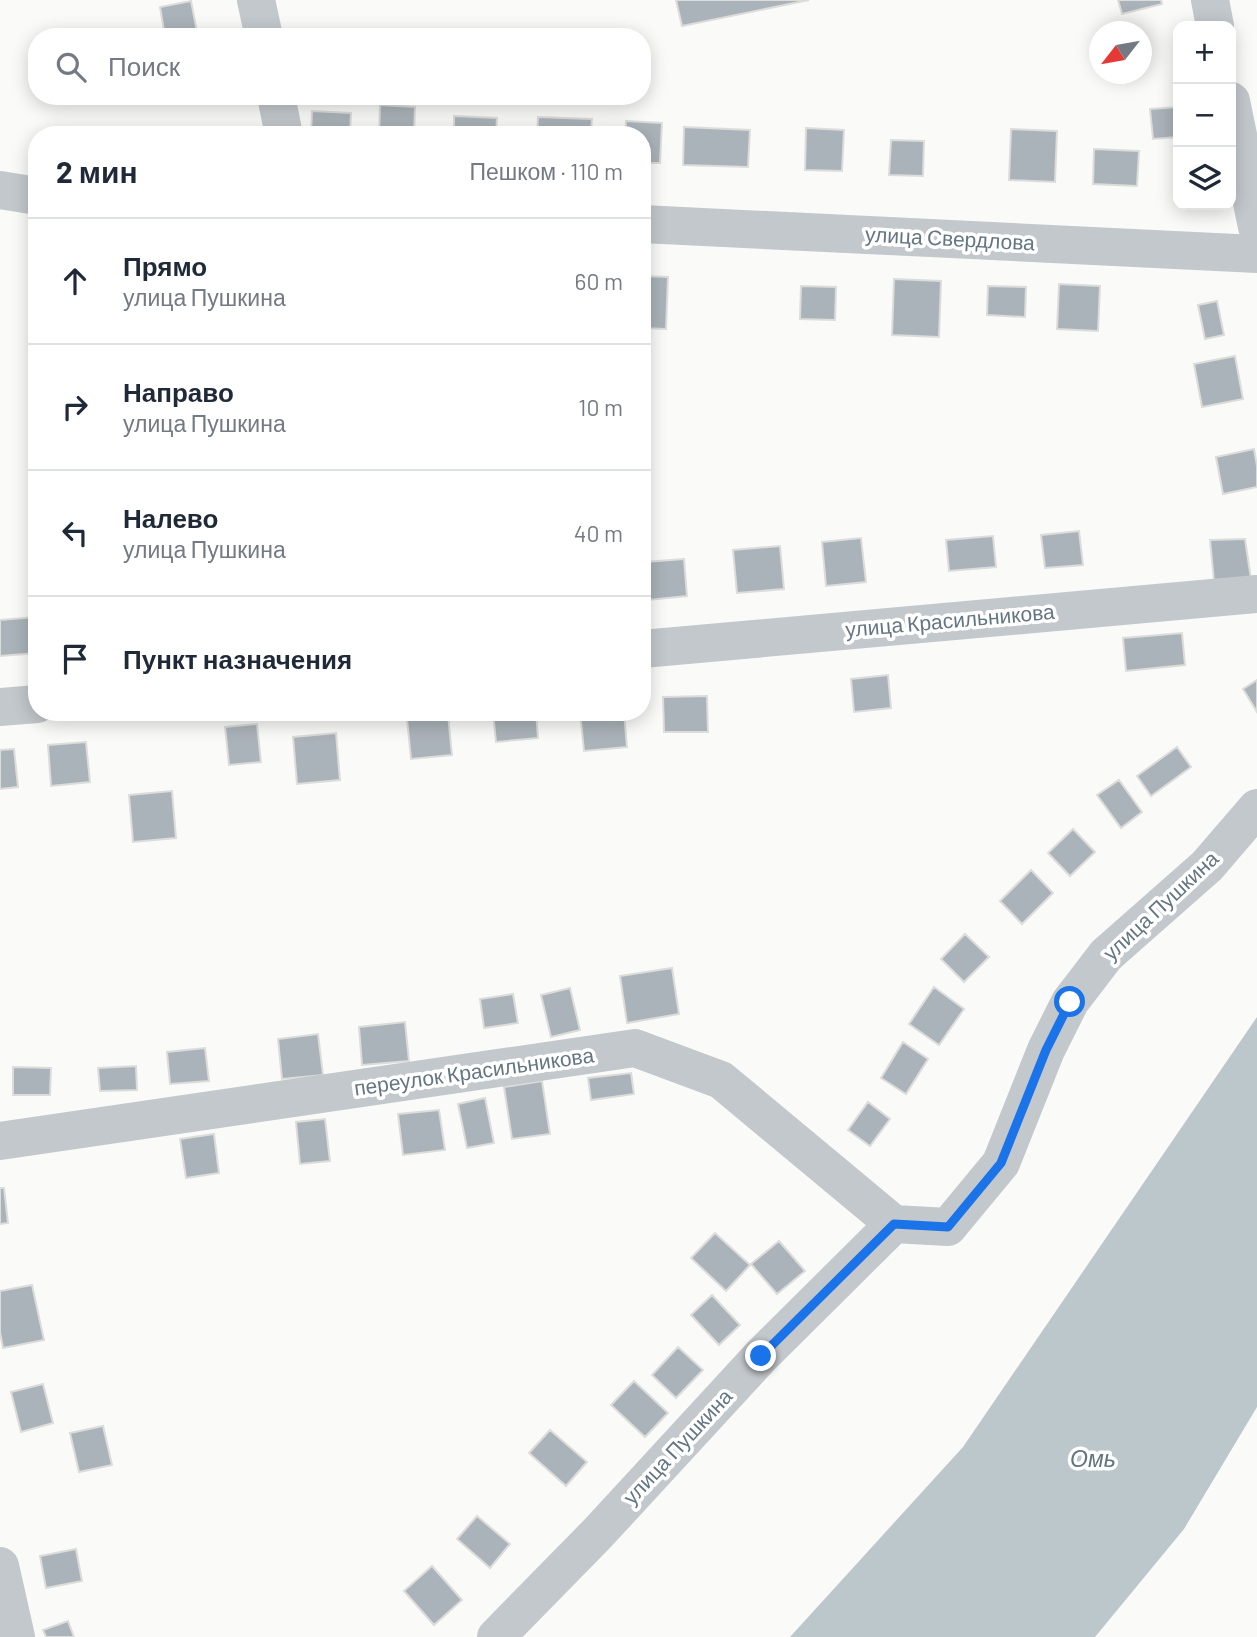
<!DOCTYPE html>
<html lang="ru">
<head>
<meta charset="utf-8">
<style>
	body { margin:0; font-family:Barlow,sans-serif; background:#f2f2f3; color:#1f2937 }
	.controls { position:absolute; right:21px; top:21px; display:grid; overflow:hidden; border-radius:14px; box-shadow:0 4px 18px #0003 }
	.controls button { width:63px; height:63px; display:grid; place-items:center; padding:0; border:0; border-bottom:2px solid #e0e1e3; background:#fff; color:#1f2937; font:35px sans-serif }
	.compass { position:absolute; left:1089px; top:21px; width:63px; height:63px; border-radius:50%; background:#fff; box-shadow:0 4px 18px #0003; rotate:239deg }
	.stop { position:absolute; width:21px; height:21px; margin:-16px; border:5px solid #1a73e8; border-radius:50%; background:#fff }
	.stop.end { background:#1a73e8; border-color:#fff; box-shadow:0 2px 7px #0008 }
	.list { margin:0; padding:0; list-style:none }
	h2 { display:flex; justify-content:space-between; align-items:center; height:91px; margin:0; padding:0 28px; font-size:30px }
	h2 small { font-size:23px; font-weight:400; color:#747a83 }
	.list li { display:grid; grid-template-columns:46px 1fr auto; gap:21px; align-items:center; box-sizing:border-box; height:126px; padding:0 28px; border-top:2px solid #e0e1e3 }
	.list b { display:block; font-size:26px; white-space:nowrap }
	.list p { margin:0; font-size:23px; white-space:nowrap; color:#747a83 }
	.list em { font-size:23px; font-style:normal; color:#747a83 }
	.icon { flex:none; width:38px; height:38px; fill:none; stroke:currentColor; stroke-width:2; stroke-linecap:round; stroke-linejoin:round }
	.map { position:relative; flex:none; width:1257px; height:1637px; overflow:hidden }
	.search { position:absolute; background:#fff; box-shadow:0 4px 18px #0003; left:28px; top:28px; width:623px; height:77px; display:flex; align-items:center; gap:18px; box-sizing:border-box; padding:0 24px; border-radius:28px; color:#747a83; font-size:26px }
	.panel { position:absolute; background:#fff; box-shadow:0 4px 18px #0003; left:28px; top:126px; width:623px; height:595px; border-radius:28px }
	.map>svg:first-child { display:block }
	.water { fill:#bbc7cb }
	.building { fill:#aab3b9; stroke:#dcdcda; stroke-width:2 }
	.lines { fill:none; stroke-linecap:round; stroke-linejoin:round }
	.minor { stroke:#c3c8cc; stroke-width:38 }
	.route { stroke:#1a73e8; stroke-width:9 }
	.labels { text-anchor:middle; stroke-width:7; stroke-linejoin:round; paint-order:stroke }
	.street-label { font-size:21px; fill:#657683; stroke:#fff }
	.water-label { font-size:23px; font-style:italic; fill:#60757c; stroke:#fff }
</style>
</head>
<body>
<div class="map">
<svg width="1257" height="1637" viewBox="0 0 1257 1637">
	<rect width="100%" height="100%" fill="#fafaf8"/>
	<path class="water" d="M 1257,1017 L 1257,1407 L 1184,1529 L 1095,1637 L 790,1637 L 963,1447 Z"/>
	<path class="building" d="M 676,0 L 809,0 L 682,26 Z
		M 1118,0 L 1161,0 L 1162,4 L 1122,14 Z
		M 191,1 L 198,37 L 165,37 L 160,7 Z
		M 380,105 L 415,107 L 414,135 L 379,135 Z
		M 1178,107 L 1178,137 L 1153,139 L 1150,109 Z
		M 312,111 L 351,113 L 350,135 L 311,135 Z
		M 454,116 L 497,118 L 496,135 L 454,135 Z
		M 538,117 L 592,119 L 591,135 L 537,135 Z
		M 626,121 L 662,123 L 660,163 L 642,163 L 642,135 L 625,135 Z
		M 684,127 L 750,130 L 748,167 L 683,165 Z
		M 806,128 L 844,130 L 842,171 L 805,170 Z
		M 1011,129 L 1057,131 L 1055,182 L 1009,180 Z
		M 891,140 L 924,141 L 923,176 L 889,175 Z
		M 1094,149 L 1139,151 L 1137,186 L 1093,184 Z
		M 642,276 L 668,277 L 666,329 L 642,328 Z
		M 894,279 L 941,281 L 939,337 L 892,335 Z
		M 1059,284 L 1100,286 L 1098,331 L 1057,329 Z
		M 801,286 L 836,287 L 835,320 L 800,319 Z
		M 988,286 L 1026,287 L 1025,317 L 987,315 Z
		M 1217,301 L 1224,335 L 1205,339 L 1198,305 Z
		M 1235,356 L 1243,399 L 1202,407 L 1194,364 Z
		M 1254,449 L 1257,466 L 1257,487 L 1223,494 L 1216,457 Z
		M 1079,531 L 1083,565 L 1045,568 L 1041,535 Z
		M 993,536 L 996,567 L 949,571 L 946,540 Z
		M 861,538 L 866,582 L 826,586 L 822,542 Z
		M 1245,539 L 1251,579 L 1214,581 L 1210,540 Z
		M 780,546 L 784,589 L 737,593 L 733,550 Z
		M 684,559 L 687,596 L 648,600 L 645,562 Z
		M 35,617 L 37,653 L 0,656 L 0,620 Z
		M 1182,633 L 1185,665 L 1126,671 L 1123,638 Z
		M 888,675 L 891,708 L 854,712 L 851,679 Z
		M 1257,680 L 1257,712 L 1243,689 Z
		M 707,696 L 708,732 L 664,732 L 663,697 Z
		M 493,712 L 536,712 L 538,738 L 496,742 Z
		M 580,712 L 624,712 L 627,747 L 584,751 Z
		M 448,715 L 452,755 L 411,759 L 407,719 Z
		M 257,724 L 261,762 L 229,765 L 225,727 Z
		M 336,733 L 340,780 L 297,784 L 293,737 Z
		M 86,742 L 90,782 L 51,786 L 48,745 Z
		M 1177,747 L 1191,767 L 1151,796 L 1137,776 Z
		M 14,749 L 18,787 L 0,789 L 0,750 Z
		M 1119,780 L 1142,812 L 1121,828 L 1097,795 Z
		M 172,791 L 176,838 L 133,842 L 129,795 Z
		M 1073,829 L 1095,852 L 1070,876 L 1048,853 Z
		M 1031,870 L 1053,893 L 1022,924 L 1000,901 Z
		M 965,934 L 989,957 L 964,982 L 941,959 Z
		M 672,968 L 679,1014 L 627,1023 L 620,976 Z
		M 934,987 L 964,1009 L 939,1045 L 909,1024 Z
		M 570,988 L 580,1030 L 551,1037 L 541,995 Z
		M 513,994 L 518,1023 L 484,1028 L 480,999 Z
		M 405,1022 L 409,1061 L 362,1065 L 359,1027 Z
		M 318,1034 L 323,1075 L 282,1079 L 278,1039 Z
		M 903,1042 L 928,1059 L 906,1094 L 881,1078 Z
		M 205,1048 L 209,1081 L 170,1084 L 167,1052 Z
		M 136,1066 L 137,1090 L 100,1091 L 98,1068 Z
		M 13,1067 L 51,1068 L 50,1095 L 13,1095 Z
		M 631,1073 L 634,1094 L 591,1100 L 588,1078 Z
		M 542,1081 L 550,1134 L 512,1139 L 504,1087 Z
		M 485,1098 L 494,1143 L 467,1148 L 458,1104 Z
		M 868,1102 L 890,1119 L 870,1146 L 848,1130 Z
		M 439,1110 L 445,1150 L 403,1155 L 398,1114 Z
		M 325,1119 L 330,1161 L 300,1164 L 296,1122 Z
		M 214,1134 L 219,1173 L 186,1178 L 180,1139 Z
		M 0,1188 L 4,1188 L 8,1223 L 0,1224 Z
		M 715,1233 L 750,1265 L 726,1291 L 691,1258 Z
		M 779,1241 L 805,1271 L 777,1294 L 751,1264 Z
		M 32,1285 L 44,1340 L 3,1348 L 0,1332 L 0,1291 Z
		M 712,1295 L 740,1325 L 719,1345 L 691,1315 Z
		M 678,1347 L 703,1370 L 676,1398 L 652,1375 Z
		M 634,1381 L 668,1413 L 645,1437 L 611,1405 Z
		M 43,1384 L 53,1423 L 21,1432 L 11,1392 Z
		M 103,1426 L 112,1465 L 79,1472 L 70,1433 Z
		M 550,1430 L 587,1462 L 566,1486 L 529,1453 Z
		M 477,1516 L 510,1544 L 490,1568 L 457,1539 Z
		M 76,1549 L 82,1581 L 46,1588 L 40,1556 Z
		M 432,1566 L 462,1600 L 434,1625 L 404,1591 Z
		M 68,1621 L 74,1637 L 46,1637 L 43,1630 Z"/>
	<g class="lines">
		<path class="minor" d="M 256,0 L 264,37
			M 1210,0 L 1215,26
			M 276,96 L 284,135
			M 1231,101 L 1257,227
			M 0,190 L 37,196
			M 642,224 L 1257,254
			M 642,649 L 1257,594
			M 0,707 L 37,704
			M 0,1141 L 635,1048 L 721,1080 L 894,1224
			M 0,1566 L 16,1637
			M 496,1637 L 597,1534 L 761,1356 L 894,1224 L 948,1227 L 1001,1163 L 1046,1050 L 1070,1002 L 1106,955 L 1207,866 L 1257,808"/>
	</g>
	<g class="lines">
		<path class="route" d="M 761,1356 L 894,1224 L 948,1227 L 1001,1163 L 1046,1050 L 1070,1002"/>
	</g>
	<g class="labels">
		<g class="street-label">
			<text transform="translate(950 239) rotate(3)" y="7">улица Свердлова</text>
			<text transform="translate(950 621) rotate(-5)" y="7">улица Красильникова</text>
			<text transform="translate(1161 906) rotate(-43)" y="7">улица Пушкина</text>
			<text transform="translate(474 1072) rotate(-8)" y="7">переулок Красильникова</text>
			<text transform="translate(678 1447) rotate(-47)" y="7">улица Пушкина</text>
		</g>
		<g class="water-label">
			<text x="1093" y="1467">Омь</text>
		</g>
	</g>
</svg>
<div class="controls">
<button>+</button>
<button>−</button>
<button><svg class="icon" aria-label="layers" viewBox="0 0 24 24"><path d="M12 4l9 5-9 5-9-5zM3 14l9 5 9-5"/></svg></button>
</div>
<svg class="compass" viewBox="-18 -18 36 36"><path d="M0-13l5 13h-10z" fill="#e53935"/><path d="M0 13l5-13h-10z" fill="#747a83"/></svg>
<div class="stop" style="left:1070px;top:1002px"></div>
<div class="stop end" style="left:761px;top:1356px"></div>
<div class="search"><svg class="icon" aria-label="search" viewBox="0 0 24 24"><circle cx="10" cy="10" r="6"/><path d="M15 15l6 6"/></svg>Поиск</div>
<section class="panel">
<h2>2 мин<small>Пешком · 110 m</small></h2>
<ul class="list">
<li><svg class="icon" aria-label="ahead" viewBox="0 0 24 24"><path d="M12 20V5M6 11l6-6 6 6"/></svg><div><b>Прямо</b><p>улица Пушкина</p></div><em>60 m</em></li>
<li><svg class="icon" aria-label="right" viewBox="0 0 24 24"><path d="M7 20v-9h11M14 6l5 5-5 5"/></svg><div><b>Направо</b><p>улица Пушкина</p></div><em>10 m</em></li>
<li><svg class="icon" aria-label="left" viewBox="0 0 24 24"><path d="M17 20v-9H6M10 6l-5 5 5 5"/></svg><div><b>Налево</b><p>улица Пушкина</p></div><em>40 m</em></li>
<li><svg class="icon" aria-label="arrive" viewBox="0 0 24 24"><path d="M6 21V4h12l-3 4 3 4H6"/></svg><div><b>Пункт назначения</b></div></li>
</ul>
</section>
</div>
</body>
</html>
